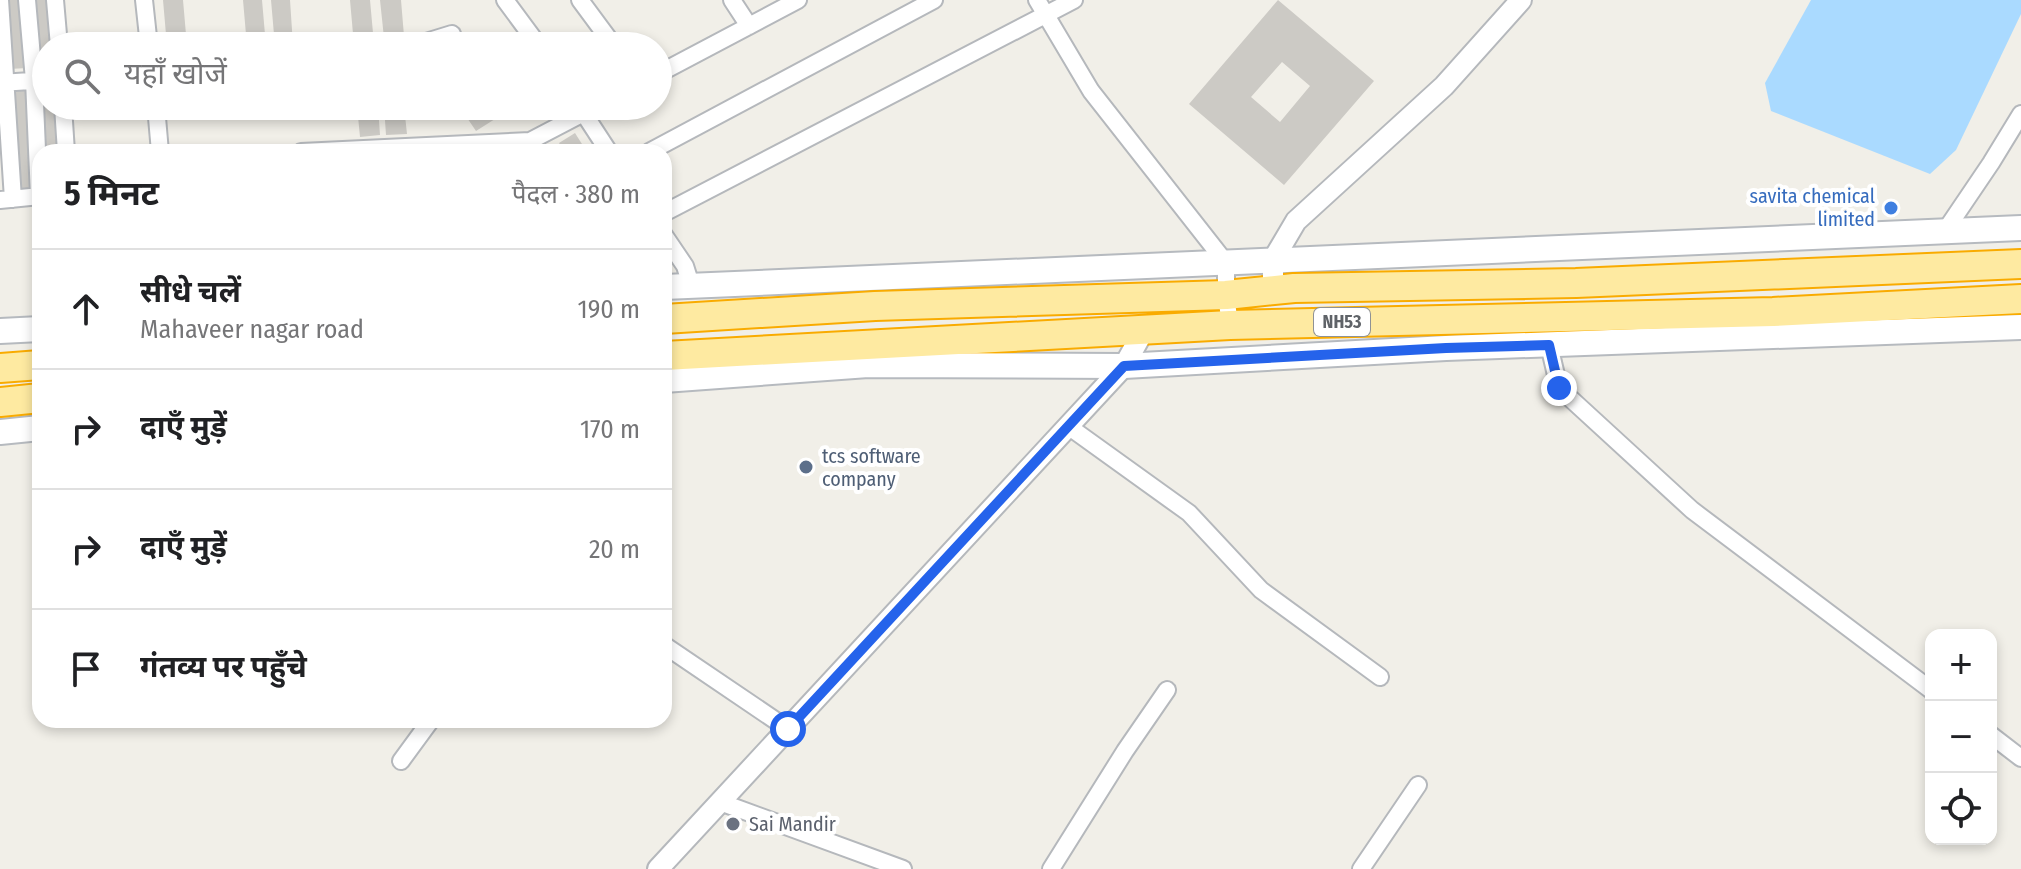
<!DOCTYPE html>
<html lang="hi">
<head>
<meta charset="utf-8">
<style>
	body { margin:0; font-family:"Fira Sans Condensed","Noto Sans Devanagari",sans-serif; background:#f6f6f6; color:#202124 }
	.controls { position:absolute; right:24px; bottom:24px; display:grid; overflow:hidden; border-radius:16px; box-shadow:0 4px 12px #0003 }
	.controls button { width:72px; height:72px; display:grid; place-items:center; padding:0; border:0; border-bottom:2px solid #e0e0e0; background:#fff; color:#202124; font:40px sans-serif }
	.stop { position:absolute; width:24px; height:24px; margin:-18px; border:6px solid #2563eb; border-radius:50%; background:#fff }
	.stop.end { background:#2563eb; border-color:#fff; box-shadow:0 2px 8px #0008 }
	.list { margin:0; padding:0; list-style:none }
	h2 { display:flex; justify-content:space-between; align-items:center; height:104px; margin:0; padding:0 32px; font-size:34px }
	h2 small { font-size:26px; font-weight:400; color:#757577 }
	.list li { display:grid; grid-template-columns:52px 1fr auto; gap:24px; align-items:center; box-sizing:border-box; height:120px; padding:0 32px; border-top:2px solid #e0e0e0 }
	.list b { display:block; font-size:30px; white-space:nowrap }
	.list p { margin:0; font-size:26px; white-space:nowrap; color:#757577 }
	.list em { font-size:26px; font-style:normal; color:#757577 }
	.icon { flex:none; width:44px; height:44px; fill:none; stroke:currentColor; stroke-width:2; stroke-linecap:round; stroke-linejoin:round }
	.map { position:relative; flex:none; width:2021px; height:869px; overflow:hidden }
	.search { position:absolute; background:#fff; box-shadow:0 4px 12px #0003; left:32px; top:32px; width:640px; height:88px; display:flex; align-items:center; gap:20px; box-sizing:border-box; padding:0 28px; border-radius:44px; color:#757577; font-size:30px }
	.panel { position:absolute; background:#fff; box-shadow:0 4px 12px #0003; left:32px; top:144px; width:640px; height:584px; border-radius:24px }
	.map>svg:first-child { display:block }
	.water { fill:#aadaff }
	.building { fill:#cccac5; fill-rule:evenodd }
	.lines { fill:none; stroke-linecap:round; stroke-linejoin:round }
	.minor-casing { stroke:#b5b8bc; stroke-width:20 }
	.tertiary-casing { stroke:#b5b8bc; stroke-width:24 }
	.secondary-casing { stroke:#b6babf; stroke-width:28 }
	.trunk-casing { stroke:#f9ab00; stroke-width:32 }
	.minor { stroke:#fff; stroke-width:16 }
	.tertiary { stroke:#fff; stroke-width:20 }
	.secondary { stroke:#fff; stroke-width:24 }
	.trunk { stroke:#feeaa1; stroke-width:28 }
	.route { stroke:#2563eb; stroke-width:10 }
	.shop-dot { fill:#3f7fe0; stroke:#fff; stroke-width:3 }
	.service-dot { fill:#5c6f8a; stroke:#fff; stroke-width:3 }
	.worship-dot { fill:#6b7280; stroke:#fff; stroke-width:3 }
	.labels { text-anchor:middle; stroke-width:8; stroke-linejoin:round; paint-order:stroke }
	.shield { fill:#fff; stroke:#8f9295; stroke-width:2 }
	.shield-label { font-size:18px; font-weight:bold; fill:#5f6368 }
	.shop-label { font-size:20px; fill:#366cbe; stroke:#fff; text-anchor:end }
	.service-label { font-size:20px; fill:#4e5e75; stroke:#fff; text-anchor:start }
	.worship-label { font-size:20px; fill:#5b616d; stroke:#fff; text-anchor:start }
</style>
</head>
<body>
<div class="map">
<svg width="2021" height="869" viewBox="0 0 2021 869">
	<rect width="100%" height="100%" fill="#f1efe8"/>
	<path class="water" d="M 1811,0 L 2021,0 L 2021,14 L 1956,150 L 1930,174 L 1771,111 L 1765,83 Z"/>
	<path class="building" d="M 3,0 L 22,0 L 28,68 L 9,69 Z
		M 31,0 L 50,0 L 54,46 L 46,46 L 46,66 L 37,67 Z
		M 163,0 L 183,0 L 187,46 L 167,46 Z
		M 243,0 L 262,0 L 266,46 L 247,46 Z
		M 271,0 L 290,0 L 293,45 L 275,46 Z
		M 350,0 L 370,0 L 374,44 L 354,45 Z
		M 380,0 L 401,0 L 404,36 L 384,38 Z
		M 1278,0 L 1374,81 L 1284,185 L 1189,104 ZM 1282,62 L 1310,86 L 1280,122 L 1251,97 Z
		M 129,37 L 129,46 L 68,46 L 67,42 Z
		M 46,89 L 46,106 L 59,106 L 63,152 L 44,152 L 39,90 Z
		M 30,90 L 39,191 L 20,193 L 11,92 Z
		M 357,106 L 378,106 L 380,135 L 360,137 Z
		M 384,106 L 404,106 L 407,134 L 386,135 Z
		M 459,106 L 486,106 L 495,119 L 476,131 Z
		M 575,133 L 587,152 L 565,152 L 559,143 Z"/>
	<g class="lines">
		<g class="minor-casing">
			<path id="minor" d="M 0,0 L 13,199
				M 27,0 L 34,80 L 39,196
				M 55,0 L 59,46
				M 144,0 L 149,46
				M 505,0 L 539,46
				M 580,0 L 614,46
				M 732,0 L 749,26
				M 1037,0 L 1091,91 L 1226,263 L 1226,295 L 1230,325
				M 413,46 L 452,34
				M 658,74 L 798,0
				M 0,83 L 46,80
				M 63,106 L 66,152
				M 156,106 L 160,152
				M 579,106 L 609,152
				M 301,152 L 530,141 L 597,106
				M 649,152 L 934,0
				M 0,200 L 40,196
				M 664,213 L 1074,0
				M 1945,231 L 1991,163 L 2021,114
				M 664,235 L 685,266 L 691,285
				M 1549,345 L 1559,388 L 1692,510 L 1931,690
				M 1068,426 L 1189,513 L 1261,590 L 1380,677
				M 664,645 L 788,729
				M 1991,735 L 2021,758
				M 401,761 L 431,720
				M 720,802 L 903,869
				M 1051,869 L 1125,751 L 1167,690
				M 1361,869 L 1418,785"/>
		</g>
		<g class="tertiary-casing">
			<path id="tertiary" d="M 1273,290 L 1273,260 L 1296,221 L 1444,86 L 1521,0
				M 658,869 L 1124,366 L 1144,330"/>
		</g>
		<g class="secondary-casing">
			<path id="secondary" d="M 664,287 L 2021,228
				M 0,331 L 40,329
				M 664,380 L 868,365 L 1124,366 L 1446,348 L 2021,327
				M 0,432 L 40,428"/>
		</g>
		<g class="trunk-casing">
			<path id="trunk" d="M 664,319 L 875,306 L 1226,295 L 1294,288 L 1576,283 L 2021,264
				M 664,356 L 1230,325 L 1773,312 L 2021,299
				M 0,368 L 40,365
				M 0,402 L 40,398"/>
		</g>
		<use href="#minor" class="minor"/>
		<use href="#tertiary" class="tertiary"/>
		<use href="#secondary" class="secondary"/>
		<use href="#trunk" class="trunk"/>
	</g>
	<g class="lines">
		<path class="route" d="M 788,729 L 1124,366 L 1446,348 L 1549,345 L 1559,388"/>
	</g>
	<circle class="shop-dot" cx="1891" cy="208" r="8"/>
	<circle class="service-dot" cx="806" cy="467" r="8"/>
	<circle class="worship-dot" cx="733" cy="824" r="8"/>
	<g class="labels">
		<rect class="shield" x="1314" y="308" width="56" height="28" rx="6"/>
		<g class="shield-label">
			<text x="1342" y="328">NH53</text>
		</g>
		<g class="shop-label">
			<text x="1875" y="203">savita chemical<tspan x="1875" dy="23">limited</tspan></text>
		</g>
		<g class="service-label">
			<text x="822" y="463">tcs software<tspan x="822" dy="23">company</tspan></text>
		</g>
		<g class="worship-label">
			<text x="749" y="831">Sai Mandir</text>
		</g>
	</g>
</svg>
<div class="controls">
<button>+</button>
<button>−</button>
<button><svg class="icon" aria-label="locate" viewBox="0 0 24 24"><circle cx="12" cy="12" r="6"/><path d="M12 2v4M12 18v4M2 12h4M18 12h4"/></svg></button>
</div>
<div class="stop" style="left:788px;top:729px"></div>
<div class="stop end" style="left:1559px;top:388px"></div>
<div class="search"><svg class="icon" aria-label="search" viewBox="0 0 24 24"><circle cx="10" cy="10" r="6"/><path d="M15 15l6 6"/></svg>यहाँ खोजें</div>
<section class="panel">
<h2>5 मिनट<small>पैदल · 380 m</small></h2>
<ul class="list">
<li><svg class="icon" aria-label="ahead" viewBox="0 0 24 24"><path d="M12 20V5M6 11l6-6 6 6"/></svg><div><b>सीधे चलें</b><p>Mahaveer nagar road</p></div><em>190 m</em></li>
<li><svg class="icon" aria-label="right" viewBox="0 0 24 24"><path d="M7 20v-9h11M14 6l5 5-5 5"/></svg><div><b>दाएँ मुड़ें</b></div><em>170 m</em></li>
<li><svg class="icon" aria-label="right" viewBox="0 0 24 24"><path d="M7 20v-9h11M14 6l5 5-5 5"/></svg><div><b>दाएँ मुड़ें</b></div><em>20 m</em></li>
<li><svg class="icon" aria-label="arrive" viewBox="0 0 24 24"><path d="M6 21V4h12l-3 4 3 4H6"/></svg><div><b>गंतव्य पर पहुँचे</b></div></li>
</ul>
</section>
</div>
</body>
</html>
